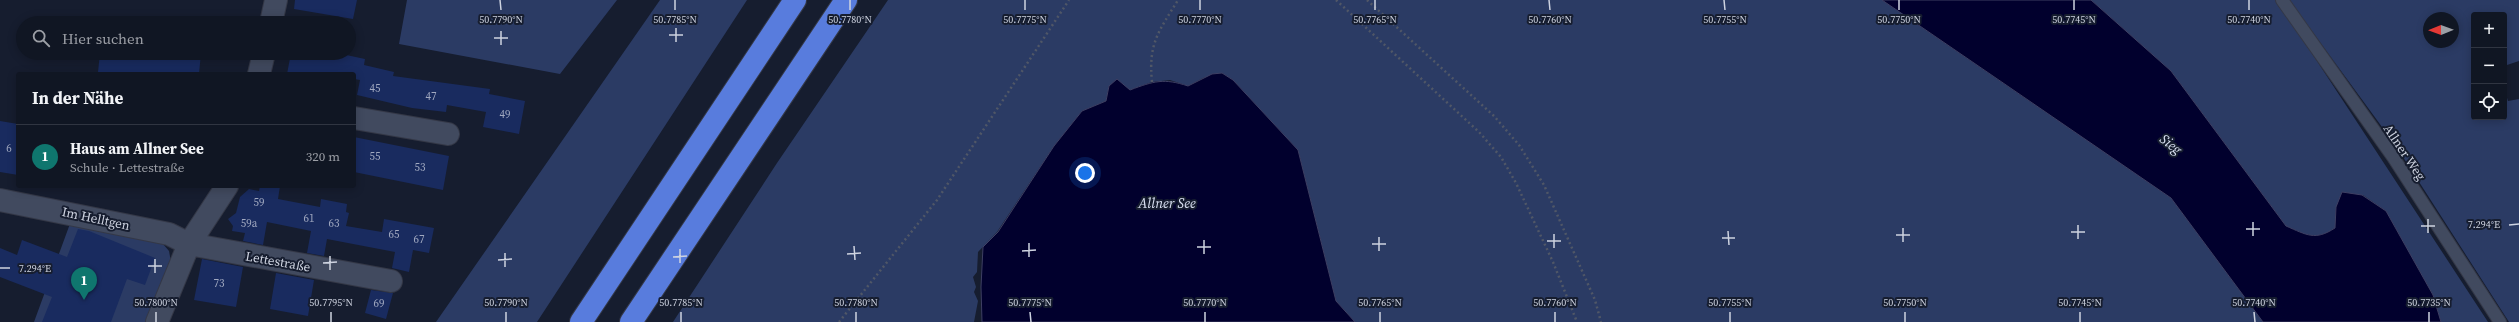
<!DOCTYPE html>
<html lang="de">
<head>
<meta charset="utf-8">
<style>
	body { margin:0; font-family:"Source Serif 4",serif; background:#191f2b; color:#f1f3f6 }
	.controls { position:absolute; right:12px; top:12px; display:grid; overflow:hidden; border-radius:4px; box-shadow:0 2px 10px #0003 }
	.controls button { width:36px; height:36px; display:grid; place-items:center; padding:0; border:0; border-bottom:1px solid #303541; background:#101623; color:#f1f3f6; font:20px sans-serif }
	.compass { position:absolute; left:2423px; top:12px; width:36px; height:36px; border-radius:50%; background:#101623; box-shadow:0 2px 10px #0003; rotate:269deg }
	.you { position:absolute; left:1085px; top:173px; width:14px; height:14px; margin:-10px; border:3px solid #fff; border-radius:50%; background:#1a73e8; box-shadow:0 0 0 6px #1a73e833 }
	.badge { display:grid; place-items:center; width:26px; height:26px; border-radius:50%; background:#0f766e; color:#fff; font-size:13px; font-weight:700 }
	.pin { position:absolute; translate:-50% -33px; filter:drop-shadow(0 1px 2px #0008) }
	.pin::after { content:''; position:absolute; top:21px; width:14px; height:12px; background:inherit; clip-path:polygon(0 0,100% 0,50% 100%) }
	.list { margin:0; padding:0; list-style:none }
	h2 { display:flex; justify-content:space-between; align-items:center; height:52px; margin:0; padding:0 16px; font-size:17px }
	h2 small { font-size:13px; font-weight:400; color:#9c9fa6 }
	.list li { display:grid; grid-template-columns:26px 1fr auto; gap:12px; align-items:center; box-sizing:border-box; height:64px; padding:0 16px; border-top:1px solid #303541 }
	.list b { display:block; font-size:15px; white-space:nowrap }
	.list p { margin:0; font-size:13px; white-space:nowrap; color:#9c9fa6 }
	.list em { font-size:13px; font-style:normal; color:#9c9fa6 }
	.icon { flex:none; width:22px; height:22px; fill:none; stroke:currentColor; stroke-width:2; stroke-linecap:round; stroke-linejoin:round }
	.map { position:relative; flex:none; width:2519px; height:322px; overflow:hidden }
	.search { position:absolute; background:#101623; box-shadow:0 2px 10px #0003; left:16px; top:16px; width:340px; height:44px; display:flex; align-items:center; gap:10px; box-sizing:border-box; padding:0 14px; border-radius:22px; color:#9c9fa6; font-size:15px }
	.panel { position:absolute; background:#101623; box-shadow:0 2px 10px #0003; left:16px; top:72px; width:340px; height:116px; border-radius:4px }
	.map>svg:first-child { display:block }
	.green { fill:#2b3b64; fill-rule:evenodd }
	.water { fill:#01002d; stroke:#3e3f63 }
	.building { fill:#192b5f }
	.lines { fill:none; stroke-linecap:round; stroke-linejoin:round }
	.lane-casing { stroke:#343847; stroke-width:14 }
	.street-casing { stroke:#343847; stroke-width:24 }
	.highway-casing { stroke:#343847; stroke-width:24 }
	.path { stroke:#505767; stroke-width:2.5; stroke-dasharray:2 3; stroke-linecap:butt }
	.lane { stroke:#414a5f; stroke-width:12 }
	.street { stroke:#414a5f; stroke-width:22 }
	.highway { stroke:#587cdd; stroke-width:22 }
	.ticks { fill:none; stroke:#ced3e0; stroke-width:1.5 }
	.labels { text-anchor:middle; stroke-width:4; stroke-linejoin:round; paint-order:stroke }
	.number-label { font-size:11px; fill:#a1a9c0 }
	.street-label { font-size:13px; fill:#ced3e0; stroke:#161d2f }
	.water-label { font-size:14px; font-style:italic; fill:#d9e0f2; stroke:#161d2f }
	.ticks-label { font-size:10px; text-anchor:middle; fill:#ced3e0; stroke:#161d2f; stroke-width:4; stroke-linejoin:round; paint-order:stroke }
</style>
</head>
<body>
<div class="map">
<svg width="2519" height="322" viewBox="0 0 2519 322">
	<rect width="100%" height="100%" fill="#161d2f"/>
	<path class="green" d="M 407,0 L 617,0 L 560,74 L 399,44 Z
		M 660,0 L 747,0 L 537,322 L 436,322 Z
		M 888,0 L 1882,0 L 2171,198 L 2263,322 L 1355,322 L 1336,301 L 1298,150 L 1233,80 L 1222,73 L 1203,78 L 1188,86 L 1170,80 L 1152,82 L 1130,90 L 1109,86 L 1106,101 L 1082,111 L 1054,146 L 997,232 L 978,252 L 977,272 L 973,277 L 976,287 L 974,292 L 978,301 L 974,322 L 673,322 L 777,163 Z
		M 2091,0 L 2277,0 L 2488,322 L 2441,322 L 2433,295 L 2386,211 L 2363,195 L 2336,207 L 2335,228 C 2315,241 2307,235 2286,226 L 2171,71 Z
		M 2289,0 L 2519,0 L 2519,61 L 2504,66 L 2504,15 L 2474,15 L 2474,117 L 2504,117 L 2504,88 L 2508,101 L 2519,99 L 2519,322 L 2509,322 L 2396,146 ZM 2429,18 L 2453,18 L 2453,42 L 2429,42 Z
		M 71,221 L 163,244 L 169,251 L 171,262 L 149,322 L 34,322 Z"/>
	<path class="water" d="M 1882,0 L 2091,0 L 2171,71 L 2286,226 C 2307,235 2315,241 2335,228 L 2336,207 L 2342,192 L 2362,195 L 2386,211 L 2433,295 L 2441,322 L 2263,322 L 2171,198 Z
		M 1222,73 L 1233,80 L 1298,150 L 1336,301 L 1355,322 L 982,322 L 981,287 L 983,247 L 998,232 L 1054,146 L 1082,111 L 1106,101 L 1109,86 L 1117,79 L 1130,90 C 1154,81 1164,78 1188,86 L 1212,74 Z"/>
	<path class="building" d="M 295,0 L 357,0 L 353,19 L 294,9 Z
		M 100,53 L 201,53 L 199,74 L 98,72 Z
		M 291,53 L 337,53 L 365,59 L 364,65 L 394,72 L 393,76 L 490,89 L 489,94 L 525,101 L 519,134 L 483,127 L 486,112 L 447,105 L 446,112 L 412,108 L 357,95 L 360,80 L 354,79 L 354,74 L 287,74 Z
		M 0,121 L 18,124 L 18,175 L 0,172 Z
		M 354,137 L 449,156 L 443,190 L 354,172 Z
		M 260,186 L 280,186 L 278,199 L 320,207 L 321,199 L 347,204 L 346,212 L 349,213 L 346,226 L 382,232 L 384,219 L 434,228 L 429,253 L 413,250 L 409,272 L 392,268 L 395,252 L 327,239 L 324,256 L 307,253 L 311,231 L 267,222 L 263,245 L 243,241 L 245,233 L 232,231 L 233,226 L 228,219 L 236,213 L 240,197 L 249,189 L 259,191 Z
		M 78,229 L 89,231 L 155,258 L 145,285 L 127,279 L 111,322 L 42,322 L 52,297 L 0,277 L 0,248 L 17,255 L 22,240 L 67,257 Z
		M 202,259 L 243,267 L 236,307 L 194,300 Z
		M 276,273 L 314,280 L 308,316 L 270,309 Z
		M 371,290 L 393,293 L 386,319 L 365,313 Z"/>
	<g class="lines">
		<g class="lane-casing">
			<path id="lane" d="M 2282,0 L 2393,157 L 2500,322"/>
		</g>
		<g class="street-casing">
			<path id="street" d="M 271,23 L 276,0
				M 259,74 L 264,53
				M 354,118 L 448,134
				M 0,200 L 169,234 L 189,244 L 391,281
				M 157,322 L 189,244 L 227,186"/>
		</g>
		<g class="highway-casing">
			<path id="highway" d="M 581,322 L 795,0
				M 631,322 L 846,0"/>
		</g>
		<path class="path" d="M 1336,0 L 1479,132 L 1501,157 L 1516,183 L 1553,262 L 1577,322
			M 1367,0 L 1494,116 L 1519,145 L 1544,185 L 1595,300 L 1601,322
			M 1152,82 C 1148,43 1159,31 1178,0
			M 839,322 L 937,200 L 1069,0"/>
		<use href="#lane" class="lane"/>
		<use href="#street" class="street"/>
		<use href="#highway" class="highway"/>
	</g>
	<path class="ticks" d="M 500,0 L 501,10M 675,0 L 675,10M 850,0 L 850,10M 1025,0 L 1025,10M 1200,0 L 1200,10M 1375,0 L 1375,10M 1549,0 L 1550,10M 1724,0 L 1725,10M 1899,0 L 1899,10M 2074,0 L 2074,10M 2249,0 L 2249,10M 676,28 L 676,42M 501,31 L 501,45M 669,35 L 683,35M 494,38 L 508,38M 2428,219 L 2428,233M 2253,222 L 2253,236M 2078,225 L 2078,239M 2509,225 L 2519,224M 2421,226 L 2435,226M 1903,228 L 1903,242M 2246,229 L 2260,229M 1728,231 L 1729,245M 2071,232 L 2085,232M 1554,234 L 1554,248M 1896,235 L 1910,235M 1379,237 L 1379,251M 1722,238 L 1735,238M 1204,240 L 1204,254M 1547,241 L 1561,241M 1029,243 L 1029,257M 1372,244 L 1386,244M 854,246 L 855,260M 1197,247 L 1211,247M 680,249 L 680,263M 1022,251 L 1036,250M 505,253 L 505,267M 847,254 L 861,253M 330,256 L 330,270M 673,257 L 687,256M 155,259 L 155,273M 498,260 L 512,259M 323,263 L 337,262M 148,266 L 162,266M 0,268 L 10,268M 156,312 L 156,322M 331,312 L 331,322M 506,312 L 506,322M 681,312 L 681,322M 856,312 L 856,322M 1030,312 L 1031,322M 1205,312 L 1205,322M 1380,312 L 1380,322M 1555,312 L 1555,322M 1730,312 L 1730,322M 1905,312 L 1905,322M 2080,312 L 2080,322M 2254,312 L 2255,322M 2429,312 L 2429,322"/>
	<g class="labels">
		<g class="number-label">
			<text x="375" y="92">45</text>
			<text x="431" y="100">47</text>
			<text x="505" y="118">49</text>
			<text x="9" y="152">6</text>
			<text x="375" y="160">55</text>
			<text x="420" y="171">53</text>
			<text x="259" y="206">59</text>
			<text x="309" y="222">61</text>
			<text x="249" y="227">59a</text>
			<text x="334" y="227">63</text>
			<text x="394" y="238">65</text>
			<text x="419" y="243">67</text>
			<text x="219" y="287">73</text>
			<text x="379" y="307">69</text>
		</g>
		<g class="street-label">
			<text transform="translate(2405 152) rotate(56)" y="5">Allner Weg</text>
			<text transform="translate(96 218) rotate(12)" y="5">Im Helltgen</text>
			<text transform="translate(278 261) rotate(10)" y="5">Lettestraße</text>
		</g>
		<g class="water-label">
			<text transform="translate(2171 144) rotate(38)" y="5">Sieg</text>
			<text x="1167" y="208">Allner See</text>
		</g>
	</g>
	<g class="ticks-label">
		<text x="501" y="23">50.7790°N</text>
		<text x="675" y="23">50.7785°N</text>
		<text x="850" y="23">50.7780°N</text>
		<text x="1025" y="23">50.7775°N</text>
		<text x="1200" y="23">50.7770°N</text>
		<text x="1375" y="23">50.7765°N</text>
		<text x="1550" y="23">50.7760°N</text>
		<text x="1725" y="23">50.7755°N</text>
		<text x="1899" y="23">50.7750°N</text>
		<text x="2074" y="23">50.7745°N</text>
		<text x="2249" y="23">50.7740°N</text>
		<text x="2484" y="228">7.294°E</text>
		<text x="35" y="272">7.294°E</text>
		<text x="156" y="306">50.7800°N</text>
		<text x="331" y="306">50.7795°N</text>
		<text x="506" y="306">50.7790°N</text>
		<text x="681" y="306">50.7785°N</text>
		<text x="856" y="306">50.7780°N</text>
		<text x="1030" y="306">50.7775°N</text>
		<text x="1205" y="306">50.7770°N</text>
		<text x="1380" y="306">50.7765°N</text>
		<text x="1555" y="306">50.7760°N</text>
		<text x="1730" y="306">50.7755°N</text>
		<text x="1905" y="306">50.7750°N</text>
		<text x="2080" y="306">50.7745°N</text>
		<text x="2254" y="306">50.7740°N</text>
		<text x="2429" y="306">50.7735°N</text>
	</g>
</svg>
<div class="controls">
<button>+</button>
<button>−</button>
<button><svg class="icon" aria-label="locate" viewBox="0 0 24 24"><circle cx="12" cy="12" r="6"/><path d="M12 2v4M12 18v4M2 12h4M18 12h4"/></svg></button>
</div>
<svg class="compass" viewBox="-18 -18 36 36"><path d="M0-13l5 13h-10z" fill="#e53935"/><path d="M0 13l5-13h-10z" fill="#9c9fa6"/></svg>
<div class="you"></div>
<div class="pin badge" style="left:84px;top:300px">1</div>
<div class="search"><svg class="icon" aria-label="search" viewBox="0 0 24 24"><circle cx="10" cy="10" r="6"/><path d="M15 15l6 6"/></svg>Hier suchen</div>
<section class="panel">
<h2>In der Nähe<small></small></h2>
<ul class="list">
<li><span class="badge">1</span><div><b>Haus am Allner See</b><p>Schule · Lettestraße</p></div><em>320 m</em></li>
</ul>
</section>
</div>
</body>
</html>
